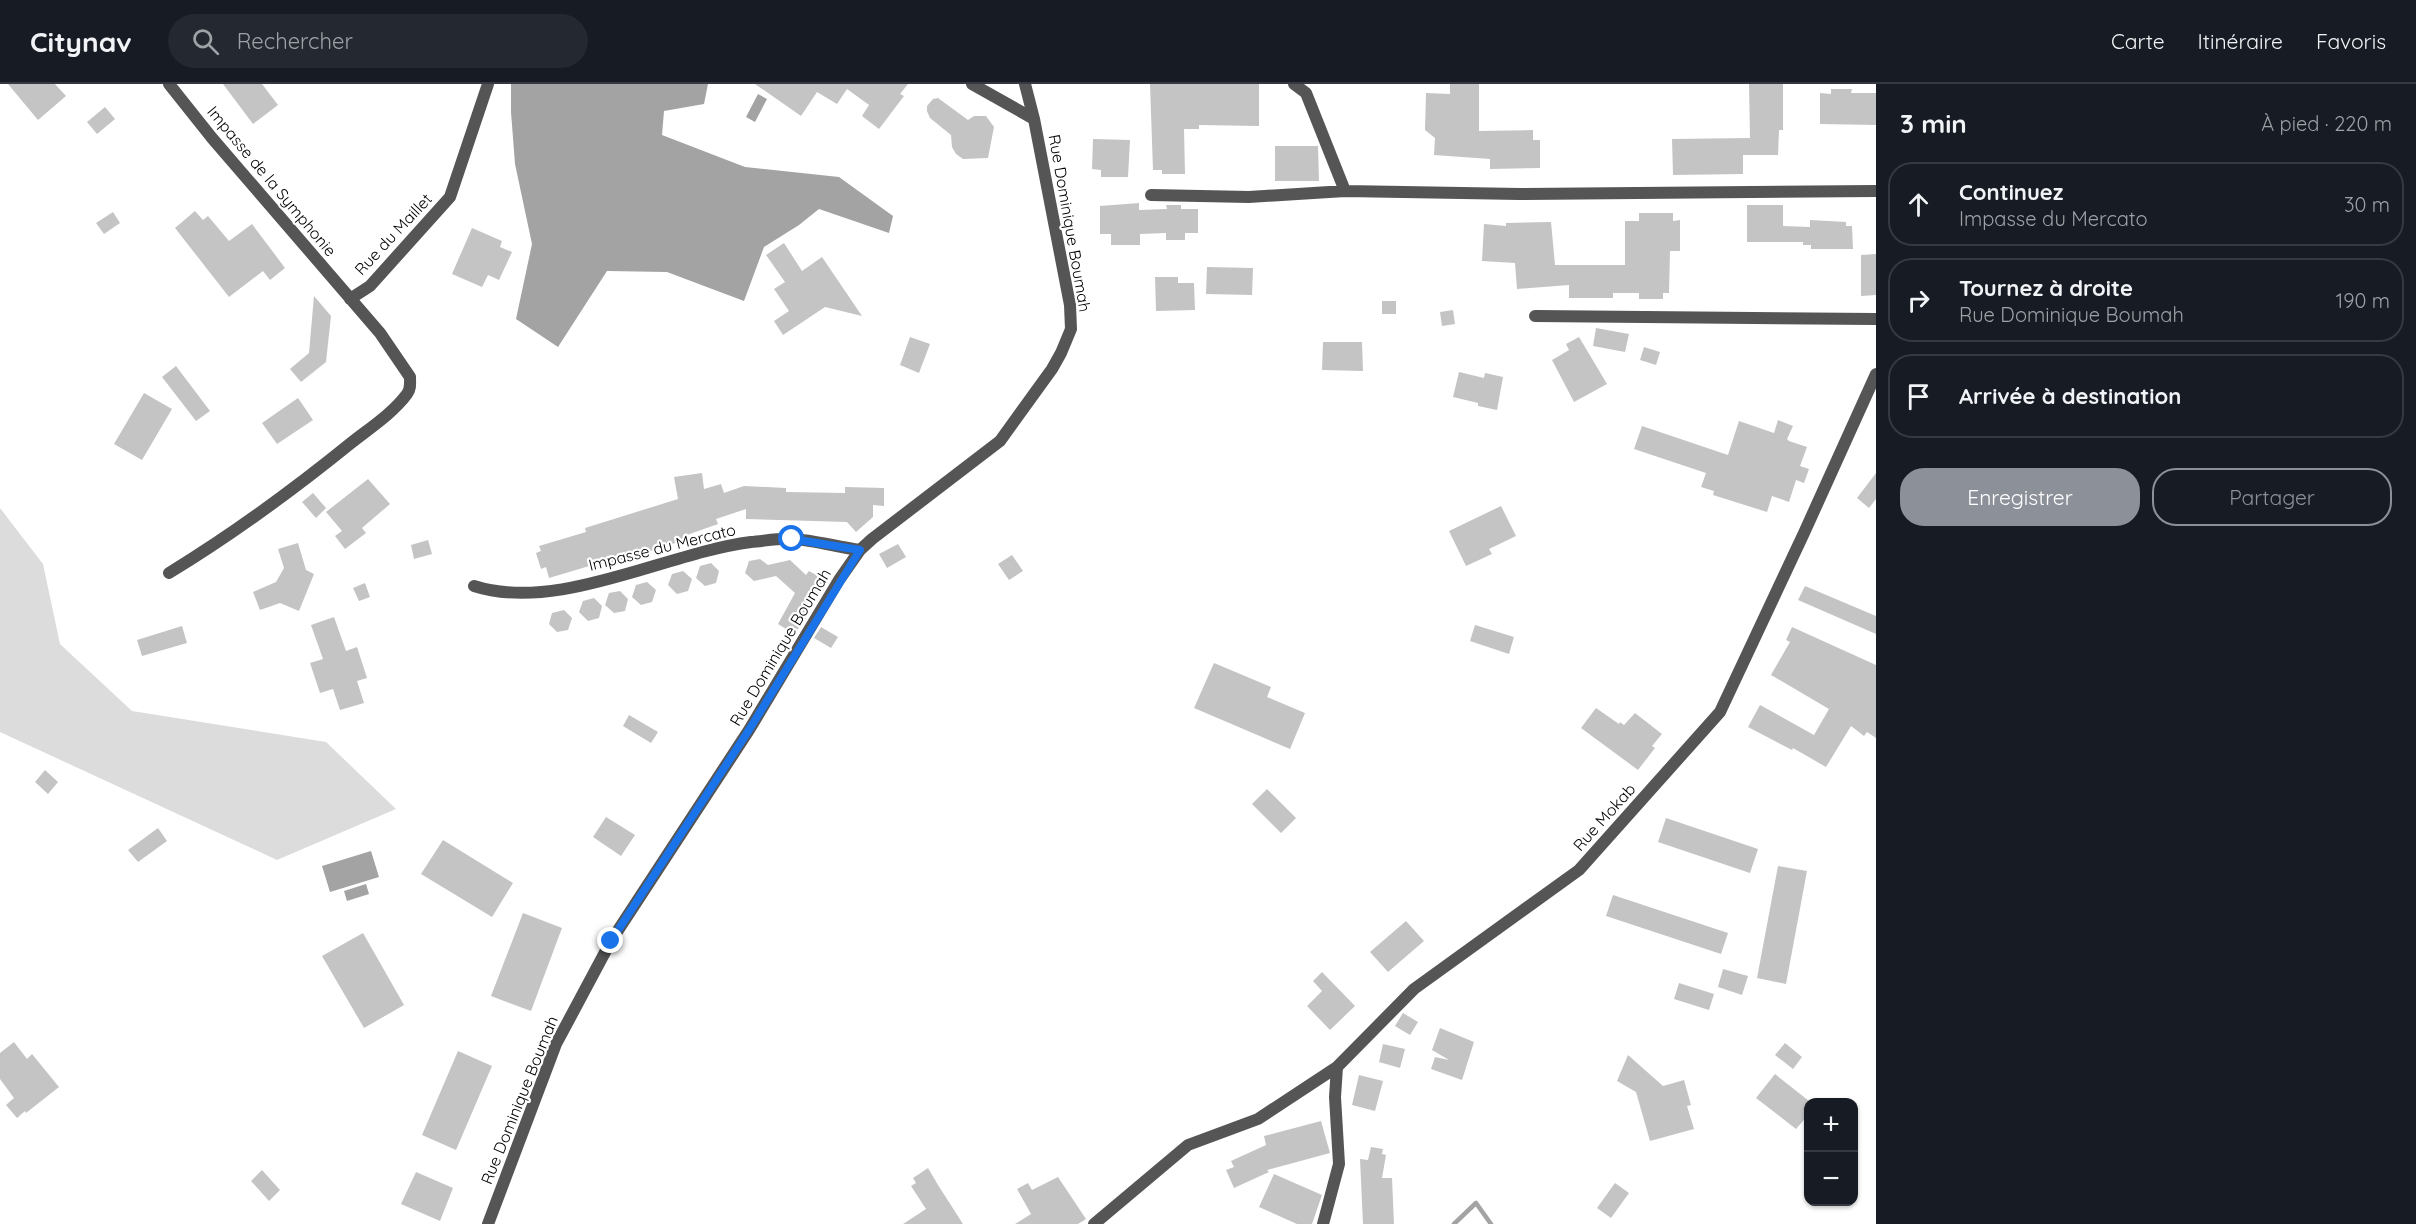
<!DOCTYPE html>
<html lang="fr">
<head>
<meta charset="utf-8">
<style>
	body { margin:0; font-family:Quicksand,sans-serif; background:#242831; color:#f1f3f6 }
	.controls { position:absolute; right:18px; bottom:18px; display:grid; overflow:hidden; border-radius:12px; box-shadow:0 2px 4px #0004 }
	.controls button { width:54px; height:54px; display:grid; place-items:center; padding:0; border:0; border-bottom:2px solid #363941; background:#171b24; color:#f1f3f6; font:30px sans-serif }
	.stop { position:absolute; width:18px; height:18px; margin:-14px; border:4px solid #1a73e8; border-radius:50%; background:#fff }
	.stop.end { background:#1a73e8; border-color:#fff; box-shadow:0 2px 6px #0008 }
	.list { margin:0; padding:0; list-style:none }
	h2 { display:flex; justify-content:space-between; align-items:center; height:78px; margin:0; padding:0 24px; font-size:26px }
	h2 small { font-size:20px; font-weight:400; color:#9ea1a6 }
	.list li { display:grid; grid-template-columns:39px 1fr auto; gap:18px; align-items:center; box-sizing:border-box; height:84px; margin:0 12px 12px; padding:0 12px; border:2px solid #363941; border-radius:24px }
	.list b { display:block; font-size:22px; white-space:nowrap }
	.list p { margin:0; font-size:20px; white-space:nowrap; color:#9ea1a6 }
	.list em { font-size:20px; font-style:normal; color:#9ea1a6 }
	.actions { display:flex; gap:12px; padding:18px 24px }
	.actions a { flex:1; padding:14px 0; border:2px solid #8c9099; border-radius:24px; text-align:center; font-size:21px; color:#8c9099 }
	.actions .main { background:#8c9099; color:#fff }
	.icon { flex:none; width:33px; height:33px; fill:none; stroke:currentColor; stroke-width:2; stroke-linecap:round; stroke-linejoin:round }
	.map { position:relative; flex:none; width:1876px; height:1140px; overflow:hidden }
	header { display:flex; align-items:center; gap:36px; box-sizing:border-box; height:84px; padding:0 30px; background:#171b24; border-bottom:2px solid #363941 }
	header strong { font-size:28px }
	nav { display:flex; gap:33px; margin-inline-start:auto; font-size:21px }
	.search { width:420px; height:54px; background:#242831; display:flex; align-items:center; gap:15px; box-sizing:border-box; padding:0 21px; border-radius:33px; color:#9ea1a6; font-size:22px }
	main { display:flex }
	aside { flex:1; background:#171b24 }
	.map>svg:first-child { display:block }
	.green { fill:#dcdcdc }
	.water { fill:#a3a3a3 }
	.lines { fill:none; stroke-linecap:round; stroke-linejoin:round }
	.stream { stroke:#a3a3a3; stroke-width:4.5 }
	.building { fill:#c4c4c4 }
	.street { stroke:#555; stroke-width:12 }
	.route { stroke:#1a73e8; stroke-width:8 }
	.labels { text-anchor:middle; stroke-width:4.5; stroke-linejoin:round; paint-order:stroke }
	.street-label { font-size:16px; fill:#000; stroke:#fff }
</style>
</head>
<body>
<header>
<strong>Citynav</strong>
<div class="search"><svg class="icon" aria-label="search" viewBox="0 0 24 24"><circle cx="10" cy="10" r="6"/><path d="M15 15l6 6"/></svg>Rechercher</div>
<nav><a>Carte</a><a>Itinéraire</a><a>Favoris</a></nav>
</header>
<main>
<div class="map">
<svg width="1876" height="1140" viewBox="0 0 1876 1140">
	<rect width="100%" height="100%" fill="#fff"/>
	<path class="green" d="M 0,424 L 43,480 L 60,560 L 132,627 L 326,658 L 396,725 L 277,776 L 0,648 Z"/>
	<path class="water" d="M 511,0 L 708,0 L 704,20 L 664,27 L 662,51 L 745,83 L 839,93 L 893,132 L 889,149 L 819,125 L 799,141 L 764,163 L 744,217 L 667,188 L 607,187 L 558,263 L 516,235 L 532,160 L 515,80 L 511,28 Z
		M 758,10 L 767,15 L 755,38 L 746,33 Z
		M 371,767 L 379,793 L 330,808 L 322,782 Z
		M 366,800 L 369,810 L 347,817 L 344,807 Z"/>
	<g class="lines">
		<path class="stream" d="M 1454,1140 L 1476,1119 L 1491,1140"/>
	</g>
	<path class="building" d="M 8,0 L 55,0 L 66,12 L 38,36 Z
		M 223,0 L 262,0 L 278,21 L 253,40 Z
		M 755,0 L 908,0 L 900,10 L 904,12 L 879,45 L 862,32 L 869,21 L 847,5 L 837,20 L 817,8 L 801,32 Z
		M 1150,0 L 1259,0 L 1259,42 L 1199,41 L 1199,45 L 1184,45 L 1185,90 L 1162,90 L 1162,86 L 1153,86 Z
		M 1450,0 L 1479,0 L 1479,47 L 1533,46 L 1533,56 L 1540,56 L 1540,84 L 1490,85 L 1490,75 L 1434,71 L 1435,54 L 1425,46 L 1426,9 L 1450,10 Z
		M 1749,0 L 1783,0 L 1783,46 L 1779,46 L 1778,71 L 1743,71 L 1743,90 L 1673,91 L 1672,55 L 1750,54 Z
		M 1831,5 L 1852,5 L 1851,9 L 1876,9 L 1876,41 L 1820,40 L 1820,9 L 1831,10 Z
		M 938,14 L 968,36 L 974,32 L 986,32 L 994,43 L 988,74 L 963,75 L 956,70 L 952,63 L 951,51 L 930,34 L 927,27 L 927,22 L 933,15 Z
		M 105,23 L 115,35 L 97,50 L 87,38 Z
		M 1093,55 L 1130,56 L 1128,93 L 1101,93 L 1101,86 L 1092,85 Z
		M 1275,62 L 1318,62 L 1319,97 L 1275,97 Z
		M 1139,119 L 1139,126 L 1167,125 L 1166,121 L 1181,121 L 1181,125 L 1198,125 L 1198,149 L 1185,149 L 1185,156 L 1166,156 L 1166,149 L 1140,150 L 1140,161 L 1111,161 L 1111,150 L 1100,150 L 1100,122 Z
		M 1747,121 L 1783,121 L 1783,142 L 1810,143 L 1810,136 L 1846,138 L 1846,142 L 1852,142 L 1853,165 L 1811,165 L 1811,161 L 1803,161 L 1803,158 L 1747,158 Z
		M 195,127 L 203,136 L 208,132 L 229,157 L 252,140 L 285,184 L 270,196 L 263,187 L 229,213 L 175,144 Z
		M 113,128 L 120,139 L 104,150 L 96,139 Z
		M 1639,129 L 1673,129 L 1673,137 L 1680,136 L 1680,167 L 1670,167 L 1669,209 L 1663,209 L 1663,215 L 1639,215 L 1639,209 L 1613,209 L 1613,214 L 1569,214 L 1569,201 L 1517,205 L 1515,179 L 1482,177 L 1484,140 L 1506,142 L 1506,139 L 1551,138 L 1555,181 L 1625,181 L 1625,137 L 1639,137 Z
		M 472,144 L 502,157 L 500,163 L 512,168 L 499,196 L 488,191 L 482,203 L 452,190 Z
		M 784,159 L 802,187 L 822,173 L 862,232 L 825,223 L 783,251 L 774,237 L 789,227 L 774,205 L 785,198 L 766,171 Z
		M 1876,170 L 1876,211 L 1861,212 L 1861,171 Z
		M 1207,183 L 1253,184 L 1252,211 L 1206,210 Z
		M 1155,193 L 1178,193 L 1178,199 L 1194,199 L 1195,226 L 1156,227 Z
		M 314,212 L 331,232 L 326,278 L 301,298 L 290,285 L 309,269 Z
		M 1382,217 L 1396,217 L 1396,230 L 1382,230 Z
		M 1453,226 L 1455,240 L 1442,242 L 1440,228 Z
		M 1596,244 L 1629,250 L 1625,268 L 1593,262 Z
		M 910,253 L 930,260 L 919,289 L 900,281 Z
		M 1579,253 L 1607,300 L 1574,318 L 1552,276 L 1569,266 L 1566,260 Z
		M 1323,258 L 1362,258 L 1363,287 L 1322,286 Z
		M 1644,263 L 1660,268 L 1656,281 L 1640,276 Z
		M 176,282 L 210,327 L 196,337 L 162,293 Z
		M 1459,288 L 1484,294 L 1485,289 L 1503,293 L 1497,326 L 1478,322 L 1478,319 L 1453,313 Z
		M 144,309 L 172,325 L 142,376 L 114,360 Z
		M 298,314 L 313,336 L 277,360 L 262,339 Z
		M 1778,336 L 1793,342 L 1787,355 L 1789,357 L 1807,363 L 1800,382 L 1809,385 L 1804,399 L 1796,396 L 1789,418 L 1772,412 L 1767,428 L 1713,411 L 1714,407 L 1701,403 L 1706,389 L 1634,365 L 1642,342 L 1728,371 L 1739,337 L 1774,349 Z
		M 702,389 L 704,405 L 721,400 L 724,409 L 744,402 L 786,404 L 786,408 L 845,409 L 845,403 L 884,404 L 884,422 L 873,421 L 873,433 L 856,448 L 847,438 L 746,435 L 746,425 L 716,435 L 718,440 L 687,451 L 688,455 L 597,484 L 596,480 L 549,494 L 546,483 L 541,485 L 536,469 L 541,467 L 539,462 L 586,448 L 585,444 L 678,415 L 674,393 Z
		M 1876,389 L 1876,415 L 1869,424 L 1857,414 Z
		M 368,395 L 390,420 L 362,444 L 366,449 L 345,465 L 335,452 L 342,447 L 326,428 Z
		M 313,409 L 326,424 L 316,434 L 302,418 Z
		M 1501,422 L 1516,452 L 1489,465 L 1492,470 L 1466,482 L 1449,447 Z
		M 428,456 L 432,470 L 414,475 L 411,461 Z
		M 298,459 L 306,486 L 314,490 L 299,527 L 280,519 L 260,526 L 253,508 L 276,498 L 284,484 L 278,465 Z
		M 898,460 L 906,473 L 887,484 L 879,470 Z
		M 1012,471 L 1023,487 L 1009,496 L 998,480 Z
		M 760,475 L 768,481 L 790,476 L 806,491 L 809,487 L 825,496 L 804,533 L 806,534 L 794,550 L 778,540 L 795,509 L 776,492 L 754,497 L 745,489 L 749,477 Z
		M 711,479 L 719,487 L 716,499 L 705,502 L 696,494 L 700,482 Z
		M 683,487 L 692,495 L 688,507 L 677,510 L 668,501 L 672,490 Z
		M 647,498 L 656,506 L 652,518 L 641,521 L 632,513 L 636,501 Z
		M 365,499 L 370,513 L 359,517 L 353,504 Z
		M 1805,502 L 1876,532 L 1876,550 L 1798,516 Z
		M 620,507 L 628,515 L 625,527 L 614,529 L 605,521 L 609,509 Z
		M 594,514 L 602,522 L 599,534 L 588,537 L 579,528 L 583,517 Z
		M 564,526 L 572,534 L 568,546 L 557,548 L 549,540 L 552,529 Z
		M 334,533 L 346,567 L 357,563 L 367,594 L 357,597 L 364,619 L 340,626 L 333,605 L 320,609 L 310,579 L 323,575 L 311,541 Z
		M 1475,541 L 1514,553 L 1509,570 L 1470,557 Z
		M 182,542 L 187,559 L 142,572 L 137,556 Z
		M 821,543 L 838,553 L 831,564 L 814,554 Z
		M 1792,543 L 1876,581 L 1876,654 L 1867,648 L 1864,652 L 1851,642 L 1826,683 L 1793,664 L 1792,666 L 1748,643 L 1760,621 L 1814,651 L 1829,625 L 1771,591 L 1790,558 L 1786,556 Z
		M 1214,579 L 1271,603 L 1267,613 L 1305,629 L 1290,665 L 1194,624 Z
		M 1596,624 L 1619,640 L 1620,638 L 1624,641 L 1635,629 L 1662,650 L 1652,662 L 1655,664 L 1638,686 L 1581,644 Z
		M 629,631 L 658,648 L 651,659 L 623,642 Z
		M 45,686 L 58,698 L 48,710 L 35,698 Z
		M 1267,705 L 1296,734 L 1281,749 L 1252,720 Z
		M 606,733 L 635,751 L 621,772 L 593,753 Z
		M 1666,734 L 1758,765 L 1750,789 L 1658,758 Z
		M 158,744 L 167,757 L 138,778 L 128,766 Z
		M 443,756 L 513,799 L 492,833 L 421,790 Z
		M 1778,782 L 1807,787 L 1786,900 L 1757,894 Z
		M 1613,811 L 1728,849 L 1721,870 L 1606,832 Z
		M 523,829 L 562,844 L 531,927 L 491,912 Z
		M 1406,837 L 1424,857 L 1388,888 L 1370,868 Z
		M 363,849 L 404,921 L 364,944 L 322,872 Z
		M 1723,885 L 1748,892 L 1742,911 L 1718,903 Z
		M 1322,888 L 1355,922 L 1330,946 L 1307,922 L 1322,907 L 1313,897 Z
		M 1679,899 L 1714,910 L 1709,926 L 1674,915 Z
		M 1403,929 L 1418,938 L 1410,951 L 1395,942 Z
		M 1440,944 L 1474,958 L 1462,996 L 1431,985 L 1435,973 L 1449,976 L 1432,966 Z
		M 14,958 L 27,975 L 32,970 L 59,1003 L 26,1029 L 25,1027 L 17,1034 L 6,1021 L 14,1014 L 0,995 L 0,969 Z
		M 1785,959 L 1802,973 L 1793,985 L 1775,971 Z
		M 1383,960 L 1405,965 L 1400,984 L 1379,978 Z
		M 458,967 L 492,982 L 456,1066 L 422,1051 Z
		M 1628,971 L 1663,1002 L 1684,996 L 1691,1021 L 1687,1022 L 1694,1045 L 1650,1057 L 1636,1008 L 1617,997 Z
		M 1775,990 L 1809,1017 L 1809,1030 L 1796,1045 L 1756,1014 Z
		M 1359,991 L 1383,997 L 1375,1027 L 1352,1021 Z
		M 1321,1037 L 1330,1069 L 1267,1086 L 1269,1088 L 1234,1104 L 1226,1086 L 1234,1083 L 1231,1077 L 1266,1061 L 1264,1052 Z
		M 1371,1063 L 1383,1065 L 1382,1070 L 1386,1071 L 1382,1094 L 1392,1094 L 1394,1140 L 1363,1140 L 1360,1075 L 1368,1076 Z
		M 928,1084 L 938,1101 L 963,1140 L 903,1140 L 926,1125 L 911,1102 L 916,1099 L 913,1094 Z
		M 262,1086 L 280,1106 L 269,1117 L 251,1097 Z
		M 416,1088 L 453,1104 L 440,1137 L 401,1120 Z
		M 1274,1090 L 1322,1111 L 1312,1140 L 1297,1140 L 1259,1123 Z
		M 1058,1093 L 1086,1135 L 1078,1140 L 1015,1140 L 1031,1130 L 1017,1105 L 1028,1099 L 1032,1106 Z
		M 1615,1099 L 1629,1109 L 1611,1134 L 1597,1124 Z"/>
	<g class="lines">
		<path class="street" d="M 169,0 L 212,54 L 380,249 L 410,293 C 410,299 411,305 407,310 C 393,329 370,344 351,359 C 293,406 233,450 169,489
			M 972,0 L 1034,35
			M 1294,0 L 1306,9 L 1345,107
			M 1151,111 L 1249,113 L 1345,107 L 1520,110 L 1876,107
			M 350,215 L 370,202 L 450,113 L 488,0
			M 1535,232 L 1876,235
			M 474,502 C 558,529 665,469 751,458 C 764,457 779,454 792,455 C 814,456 837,463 860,466
			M 488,1140 L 556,960 L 611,857 L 749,646 L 839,496 L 860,466 L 872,455 L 1000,357 L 1052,285 L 1061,269 L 1071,245 L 1070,221 L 1034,35 L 1025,0
			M 1094,1140 L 1188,1061 L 1258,1035 L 1337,983
			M 1323,1140 L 1339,1080 L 1335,1013 L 1337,983 L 1414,905 L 1579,786 L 1720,628 L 1804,449 L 1876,290"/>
	</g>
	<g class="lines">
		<path class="route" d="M 611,857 L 749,646 L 860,466 L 792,455"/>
	</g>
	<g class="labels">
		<g class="street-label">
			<text transform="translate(272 97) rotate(50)" y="6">Impasse de la Symphonie</text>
			<text transform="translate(1070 139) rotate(80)" y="6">Rue Dominique Boumah</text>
			<text transform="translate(393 150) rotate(-47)" y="6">Rue du Maillet</text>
			<text transform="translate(662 463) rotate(-14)" y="6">Impasse du Mercato</text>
			<text transform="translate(780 563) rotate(-59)" y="6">Rue Dominique Boumah</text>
			<text transform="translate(1604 733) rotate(-48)" y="6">Rue Mokab</text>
			<text transform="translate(519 1016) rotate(-68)" y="6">Rue Dominique Boumah</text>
		</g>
	</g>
</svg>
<div class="controls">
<button>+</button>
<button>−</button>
</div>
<div class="stop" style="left:792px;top:455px"></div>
<div class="stop end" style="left:611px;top:857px"></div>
</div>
<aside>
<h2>3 min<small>À pied · 220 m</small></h2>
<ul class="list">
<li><svg class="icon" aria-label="ahead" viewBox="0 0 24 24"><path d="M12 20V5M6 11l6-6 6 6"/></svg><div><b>Continuez</b><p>Impasse du Mercato</p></div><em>30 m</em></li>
<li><svg class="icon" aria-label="right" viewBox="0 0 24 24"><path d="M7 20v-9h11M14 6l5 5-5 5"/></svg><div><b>Tournez à droite</b><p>Rue Dominique Boumah</p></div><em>190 m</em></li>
<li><svg class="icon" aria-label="arrive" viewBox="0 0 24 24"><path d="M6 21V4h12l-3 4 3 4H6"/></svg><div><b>Arrivée à destination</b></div></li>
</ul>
<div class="actions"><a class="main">Enregistrer</a><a>Partager</a></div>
</aside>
</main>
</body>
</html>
